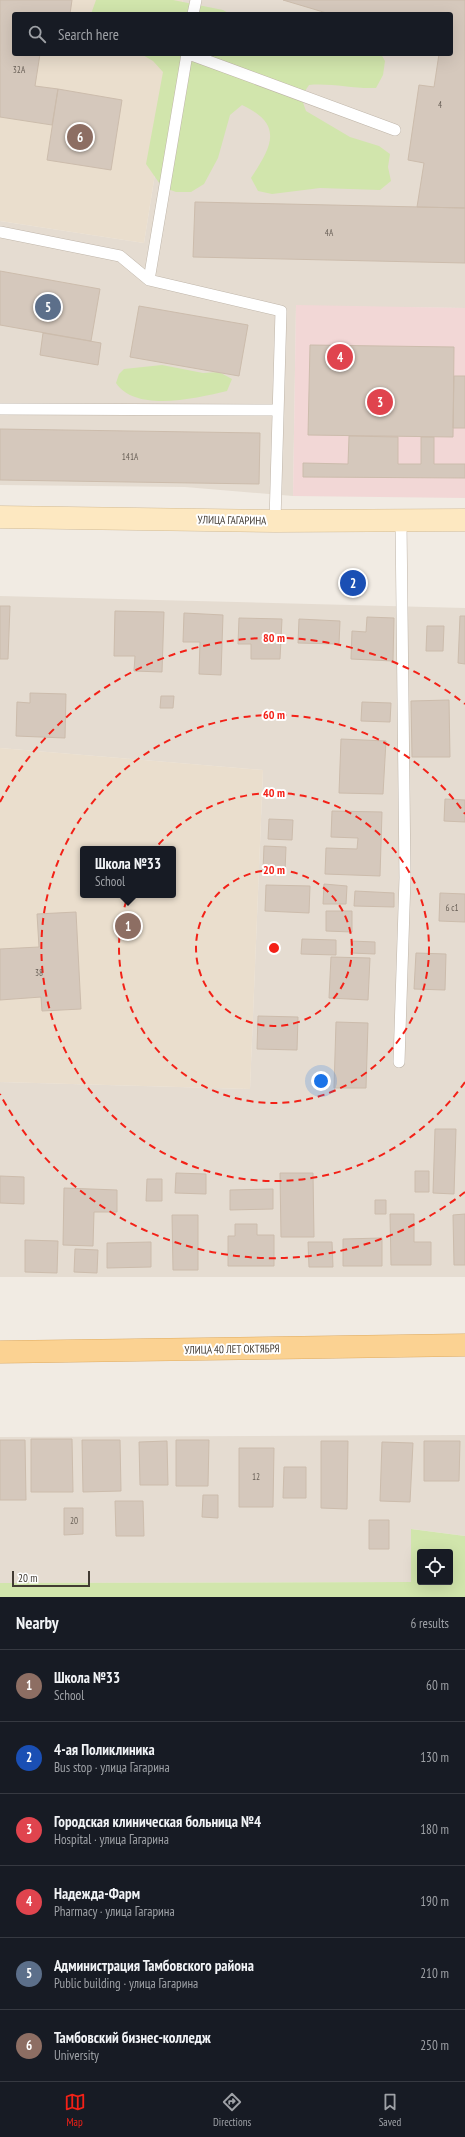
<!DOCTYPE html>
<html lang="en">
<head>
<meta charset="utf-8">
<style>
	body { margin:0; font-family:"PT Sans Narrow",sans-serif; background:#20242c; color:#f1f3f6 }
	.controls { position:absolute; right:12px; bottom:12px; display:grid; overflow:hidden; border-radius:4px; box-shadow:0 4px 16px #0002 }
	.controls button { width:36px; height:36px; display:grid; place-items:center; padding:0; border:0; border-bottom:1px solid #363941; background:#171b24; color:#f1f3f6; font:20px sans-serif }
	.scale { position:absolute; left:12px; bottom:10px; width:78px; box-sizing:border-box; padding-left:4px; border:2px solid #423b33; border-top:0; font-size:11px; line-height:14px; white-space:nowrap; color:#423b33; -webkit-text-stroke:3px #fff; paint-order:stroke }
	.you { position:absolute; left:321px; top:1081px; width:14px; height:14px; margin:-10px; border:3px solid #fff; border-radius:50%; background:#1a73e8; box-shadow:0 0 0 6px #1a73e833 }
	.badge { display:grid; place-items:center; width:26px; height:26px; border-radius:50%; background:#f32117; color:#fff; font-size:13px; font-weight:700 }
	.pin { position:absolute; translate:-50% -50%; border:2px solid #fff; box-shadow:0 1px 4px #0006 }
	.popup { position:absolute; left:80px; top:846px; width:96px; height:52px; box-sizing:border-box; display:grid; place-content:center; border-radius:4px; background:#171b24; filter:drop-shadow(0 1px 3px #0005); font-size:13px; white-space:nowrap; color:#9ea1a6 }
	.popup b { font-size:15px; color:#f1f3f6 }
	.popup::after { content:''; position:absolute; left:50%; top:100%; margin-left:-8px; border:8px solid transparent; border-top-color:#171b24 }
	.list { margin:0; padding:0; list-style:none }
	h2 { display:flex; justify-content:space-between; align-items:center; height:52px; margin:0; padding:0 16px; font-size:17px }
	h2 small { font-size:13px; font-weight:400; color:#9ea1a6 }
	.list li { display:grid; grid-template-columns:26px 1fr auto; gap:12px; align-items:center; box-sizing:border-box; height:72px; padding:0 16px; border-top:1px solid #363941 }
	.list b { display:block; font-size:15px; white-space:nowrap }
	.list p { margin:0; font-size:13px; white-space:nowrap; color:#9ea1a6 }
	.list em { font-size:13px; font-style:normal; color:#9ea1a6 }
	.icon { flex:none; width:22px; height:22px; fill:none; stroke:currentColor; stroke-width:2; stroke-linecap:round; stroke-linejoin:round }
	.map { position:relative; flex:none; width:465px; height:1597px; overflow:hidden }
	.search { position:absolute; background:#171b24; box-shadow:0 4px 16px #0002; left:12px; right:12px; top:12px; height:44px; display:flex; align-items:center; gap:10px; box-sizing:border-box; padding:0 14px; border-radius:4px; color:#9ea1a6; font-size:15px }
	.sheet { height:484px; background:#171b24 }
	nav { display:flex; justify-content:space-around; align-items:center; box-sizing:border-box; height:56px; border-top:1px solid #363941; background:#171b24; font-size:11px; color:#9ea1a6 }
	nav a { display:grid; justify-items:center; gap:2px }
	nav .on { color:#f32117 }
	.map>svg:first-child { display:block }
	.residential { fill:#e5dcd1 }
	.education { fill:#eadecd; fill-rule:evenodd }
	.medical { fill:#f2d7d6 }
	.green { fill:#d1e5ac; fill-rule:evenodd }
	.building { fill:#d5c8bc; stroke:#ccbcac }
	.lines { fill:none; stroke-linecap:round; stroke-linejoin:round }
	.service-casing { stroke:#bfb5a9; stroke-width:12 }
	.secondary-casing { stroke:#d3bc95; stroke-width:23 }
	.primary-casing { stroke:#dfac62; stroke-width:23 }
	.service { stroke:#fff; stroke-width:11 }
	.secondary { stroke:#fde8c1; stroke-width:22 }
	.primary { stroke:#fbd292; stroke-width:22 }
	.ring { fill:none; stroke:#f32117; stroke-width:2; stroke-dasharray:7 5 }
	.labels { text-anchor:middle; stroke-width:4; stroke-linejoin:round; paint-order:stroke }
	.number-label { font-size:9px; fill:#675e55 }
	.street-label { font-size:11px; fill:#423b33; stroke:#fff }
	.centre { fill:#f32117; stroke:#fff; stroke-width:2 }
	.ring-label { font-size:12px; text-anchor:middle; font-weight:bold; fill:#f32117; stroke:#fff; stroke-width:4; stroke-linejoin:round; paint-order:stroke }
</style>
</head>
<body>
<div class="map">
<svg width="465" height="1597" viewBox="0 0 465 1597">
	<rect width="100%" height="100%" fill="#f1ebe3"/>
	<path class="residential" d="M 183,0 L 465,0 L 465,308 L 296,306 L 293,496 L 185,487 L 0,485 L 0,221 L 144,243 L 174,54 L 451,54 L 451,14 L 180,14 Z
		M 0,596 L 465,608 L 465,1277 L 0,1277 L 0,1082 L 250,1089 L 263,770 L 0,748 Z
		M 465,1435 L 465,1536 L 412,1529 L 412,1582 L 0,1583 L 0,1437 Z"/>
	<path class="education" d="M 0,0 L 183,0 L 180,14 L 14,14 L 14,54 L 174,54 L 144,243 L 0,221 Z
		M 0,748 L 263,770 L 250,1089 L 0,1082 ZM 83,849 L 173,849 L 173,895 L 83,895 Z"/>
	<path class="medical" d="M 296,305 L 465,308 L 465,498 L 293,496 Z"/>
	<path class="green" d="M 96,0 L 173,0 L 223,10 L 230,14 L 91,14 Z
		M 141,54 L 381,54 L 385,61 L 383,75 L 376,88 C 353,89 332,83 309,85 L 301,97 L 306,111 L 350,137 L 379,146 L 390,154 L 388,167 L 391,181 L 380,190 L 320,188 L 272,194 L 258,191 L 251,178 C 271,147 285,125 242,105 L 230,115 L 218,158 L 204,184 L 191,192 L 176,192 L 162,187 L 146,164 L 163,72 L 153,61 Z
		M 162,365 L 203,373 L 219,372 L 232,379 L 227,391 C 197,398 136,413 116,383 L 119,374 L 124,369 Z
		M 411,1529 L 465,1536 L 465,1597 L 0,1597 L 0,1583 L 411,1582 ZM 420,1552 L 450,1552 L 450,1582 L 420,1582 Z"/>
	<path class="building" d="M 0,0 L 72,0 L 70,14 L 14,14 L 14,54 L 40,54 L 35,86 L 58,89 L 52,125 L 0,117 Z
		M 283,0 L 465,0 L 465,208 L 417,207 L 424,163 L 408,160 L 419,85 L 434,87 L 439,54 L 451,54 L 451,14 L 330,14 Z
		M 58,89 L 122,100 L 111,170 L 47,160 Z
		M 195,202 L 465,208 L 465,263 L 193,257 Z
		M 0,271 L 100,289 L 91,341 L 0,325 Z
		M 139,306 L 248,325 L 239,376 L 130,357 Z
		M 43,333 L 101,343 L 98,365 L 40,355 Z
		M 310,345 L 454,347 L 453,437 L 308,435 Z
		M 454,376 L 465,376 L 465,428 L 453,428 Z
		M 0,429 L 260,433 L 259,484 L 0,480 Z
		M 349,436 L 398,437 L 398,464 L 421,464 L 421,437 L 434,437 L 434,464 L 465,464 L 465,478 L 303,477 L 303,463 L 348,464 Z
		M 0,606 L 10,606 L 8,659 L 0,659 Z
		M 115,611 L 164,612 L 162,672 L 134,671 L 135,656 L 114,656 Z
		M 184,613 L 223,615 L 221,675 L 199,674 L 200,642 L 183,642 Z
		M 460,616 L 465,616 L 465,664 L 458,663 Z
		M 367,617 L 394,618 L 393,661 L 351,659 L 352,631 L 366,632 Z
		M 239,618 L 282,619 L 280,659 L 251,659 L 251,644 L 238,644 Z
		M 299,619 L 340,621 L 339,644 L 298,643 Z
		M 427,626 L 444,626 L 443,651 L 426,651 Z
		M 30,693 L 66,694 L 65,738 L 16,736 L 17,702 L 30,703 Z
		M 161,696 L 174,696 L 173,708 L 160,708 Z
		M 449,700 L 450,757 L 412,757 L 411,701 Z
		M 362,702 L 391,703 L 390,722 L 361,721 Z
		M 341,739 L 386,741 L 383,794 L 339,793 Z
		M 445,799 L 465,800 L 465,822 L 444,821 Z
		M 332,811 L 382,812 L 380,876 L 325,874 L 326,848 L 357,849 L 358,838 L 331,837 Z
		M 269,819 L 293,820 L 292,840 L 268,839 Z
		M 264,846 L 286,847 L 285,871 L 263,870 Z
		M 324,884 L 347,886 L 346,904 L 323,904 Z
		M 266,885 L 310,886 L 309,913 L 265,911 Z
		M 355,891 L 394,893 L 394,907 L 354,906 Z
		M 440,893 L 465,894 L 465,922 L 439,921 Z
		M 326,911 L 352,911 L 352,932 L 326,931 Z
		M 76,912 L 81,1009 L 42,1011 L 41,997 L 0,1000 L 0,949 L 39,947 L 37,914 Z
		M 302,939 L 336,940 L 336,955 L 301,954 Z
		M 351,941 L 375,942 L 375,954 L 351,953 Z
		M 416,953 L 446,954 L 445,990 L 414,989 Z
		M 331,957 L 370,958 L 368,1000 L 329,998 Z
		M 258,1016 L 298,1017 L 297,1050 L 257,1049 Z
		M 336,1022 L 368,1023 L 366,1088 L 334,1088 Z
		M 435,1129 L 456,1129 L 454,1194 L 433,1193 Z
		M 415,1171 L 429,1171 L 429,1192 L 415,1192 Z
		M 176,1173 L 206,1174 L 206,1194 L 175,1193 Z
		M 280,1173 L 313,1173 L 314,1237 L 281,1237 Z
		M 0,1176 L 24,1177 L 24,1204 L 0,1203 Z
		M 147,1179 L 162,1179 L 162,1201 L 146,1201 Z
		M 64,1188 L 117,1190 L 117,1212 L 94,1212 L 93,1246 L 63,1245 Z
		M 273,1189 L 273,1209 L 230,1210 L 230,1190 Z
		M 375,1200 L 386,1200 L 386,1214 L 375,1214 Z
		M 390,1214 L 414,1214 L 414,1242 L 431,1242 L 431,1265 L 391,1265 Z
		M 465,1214 L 465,1265 L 454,1265 L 453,1215 Z
		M 172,1215 L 198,1215 L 198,1270 L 173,1270 Z
		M 235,1224 L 257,1224 L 257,1235 L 274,1235 L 274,1266 L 228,1266 L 228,1236 L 235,1236 Z
		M 382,1238 L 382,1266 L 343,1266 L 343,1239 Z
		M 25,1240 L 58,1241 L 57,1273 L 25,1272 Z
		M 151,1242 L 151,1267 L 107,1268 L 107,1243 Z
		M 308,1242 L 332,1242 L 333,1267 L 309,1267 Z
		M 75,1249 L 98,1250 L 97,1273 L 74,1272 Z
		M 31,1439 L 72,1439 L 73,1492 L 31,1492 Z
		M 0,1440 L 25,1440 L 26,1500 L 0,1500 Z
		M 82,1440 L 120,1440 L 121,1491 L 83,1492 Z
		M 176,1440 L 209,1440 L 208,1486 L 176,1486 Z
		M 167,1441 L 168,1485 L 140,1485 L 139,1442 Z
		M 321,1441 L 348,1441 L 347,1509 L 321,1508 Z
		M 424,1441 L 460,1441 L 459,1481 L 424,1481 Z
		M 382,1442 L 413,1443 L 410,1502 L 380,1501 Z
		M 239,1448 L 274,1448 L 273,1507 L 239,1507 Z
		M 284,1467 L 306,1467 L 306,1498 L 283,1498 Z
		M 203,1495 L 218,1495 L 218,1518 L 202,1517 Z
		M 115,1501 L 143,1501 L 144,1536 L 116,1536 Z
		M 64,1508 L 83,1508 L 83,1534 L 64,1535 Z
		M 369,1520 L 389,1520 L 389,1549 L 369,1549 Z"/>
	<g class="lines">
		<g class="service-casing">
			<path id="service" d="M 193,14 L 196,0
				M 189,54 L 395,130
				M 0,232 L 120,256 L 149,280 L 281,311 L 275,521
				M 149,280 L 187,54
				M 0,409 L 278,410
				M 399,1062 L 405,878 L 401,521"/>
		</g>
		<g class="secondary-casing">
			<path id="secondary" d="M 0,517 L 275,521 L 465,520"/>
		</g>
		<g class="primary-casing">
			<path id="primary" d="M 0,1352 L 465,1345"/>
		</g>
		<use href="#service" class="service"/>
		<use href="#secondary" class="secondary"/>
		<use href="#primary" class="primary"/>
	</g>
	<g class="ring">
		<circle cx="274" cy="948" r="78"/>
		<circle cx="274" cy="948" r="155"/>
		<path d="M465 1082A233 233 0 1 1 465 814"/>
		<path d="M465 1192A310 310 0 0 1 0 1094M0 802A310 310 0 0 1 465 704"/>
	</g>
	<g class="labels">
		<g class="number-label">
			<text x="19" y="73">32А</text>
			<text x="440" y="108">4</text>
			<text x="329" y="236">4А</text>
			<text x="130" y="460">141А</text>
			<text x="452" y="911">6 с1</text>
			<text x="39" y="976">38</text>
			<text x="256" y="1480">12</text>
			<text x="74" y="1524">20</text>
		</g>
		<g class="street-label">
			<text transform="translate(232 520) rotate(1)" y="4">УЛИЦА ГАГАРИНА</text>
			<text transform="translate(232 1349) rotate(-1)" y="4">УЛИЦА 40 ЛЕТ ОКТЯБРЯ</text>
		</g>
	</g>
	<circle cx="274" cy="948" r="6" class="centre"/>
	<g class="ring-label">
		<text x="274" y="642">80 m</text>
		<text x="274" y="719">60 m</text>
		<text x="274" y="797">40 m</text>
		<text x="274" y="874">20 m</text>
	</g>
</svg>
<div class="controls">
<button><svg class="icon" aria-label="locate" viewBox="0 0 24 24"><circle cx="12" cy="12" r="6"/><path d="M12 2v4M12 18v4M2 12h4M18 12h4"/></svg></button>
</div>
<div class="scale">20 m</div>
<div class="you"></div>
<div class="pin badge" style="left:128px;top:926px;background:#8d6e63">1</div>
<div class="popup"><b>Школа №33</b>School</div>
<div class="pin badge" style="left:353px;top:583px;background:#1a4fb4">2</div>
<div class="pin badge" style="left:380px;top:402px;background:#e0444e">3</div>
<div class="pin badge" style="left:340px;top:357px;background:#e0444e">4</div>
<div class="pin badge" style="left:48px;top:307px;background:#5c6f8a">5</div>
<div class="pin badge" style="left:80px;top:137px;background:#8d6e63">6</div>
<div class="search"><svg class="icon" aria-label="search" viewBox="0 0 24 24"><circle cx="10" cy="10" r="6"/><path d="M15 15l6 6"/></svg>Search here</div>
</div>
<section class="sheet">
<h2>Nearby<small>6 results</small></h2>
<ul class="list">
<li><span class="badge" style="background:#8d6e63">1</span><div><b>Школа №33</b><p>School</p></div><em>60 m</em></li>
<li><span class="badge" style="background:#1a4fb4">2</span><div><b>4-ая Поликлиника</b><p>Bus stop · улица Гагарина</p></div><em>130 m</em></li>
<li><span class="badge" style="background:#e0444e">3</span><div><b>Городская клиническая больница №4</b><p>Hospital · улица Гагарина</p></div><em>180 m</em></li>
<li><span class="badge" style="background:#e0444e">4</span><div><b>Надежда-Фарм</b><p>Pharmacy · улица Гагарина</p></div><em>190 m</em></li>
<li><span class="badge" style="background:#5c6f8a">5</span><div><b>Администрация Тамбовского района</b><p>Public building · улица Гагарина</p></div><em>210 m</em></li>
<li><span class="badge" style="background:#8d6e63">6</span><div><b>Тамбовский бизнес-колледж</b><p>University</p></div><em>250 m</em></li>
</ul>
</section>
<nav>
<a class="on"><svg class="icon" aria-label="map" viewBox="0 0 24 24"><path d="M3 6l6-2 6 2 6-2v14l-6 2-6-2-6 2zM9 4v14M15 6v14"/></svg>Map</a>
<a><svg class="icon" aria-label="directions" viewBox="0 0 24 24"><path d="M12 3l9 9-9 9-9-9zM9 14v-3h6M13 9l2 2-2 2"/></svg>Directions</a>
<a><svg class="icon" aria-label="saved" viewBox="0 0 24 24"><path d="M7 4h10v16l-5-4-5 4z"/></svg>Saved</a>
</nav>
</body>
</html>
